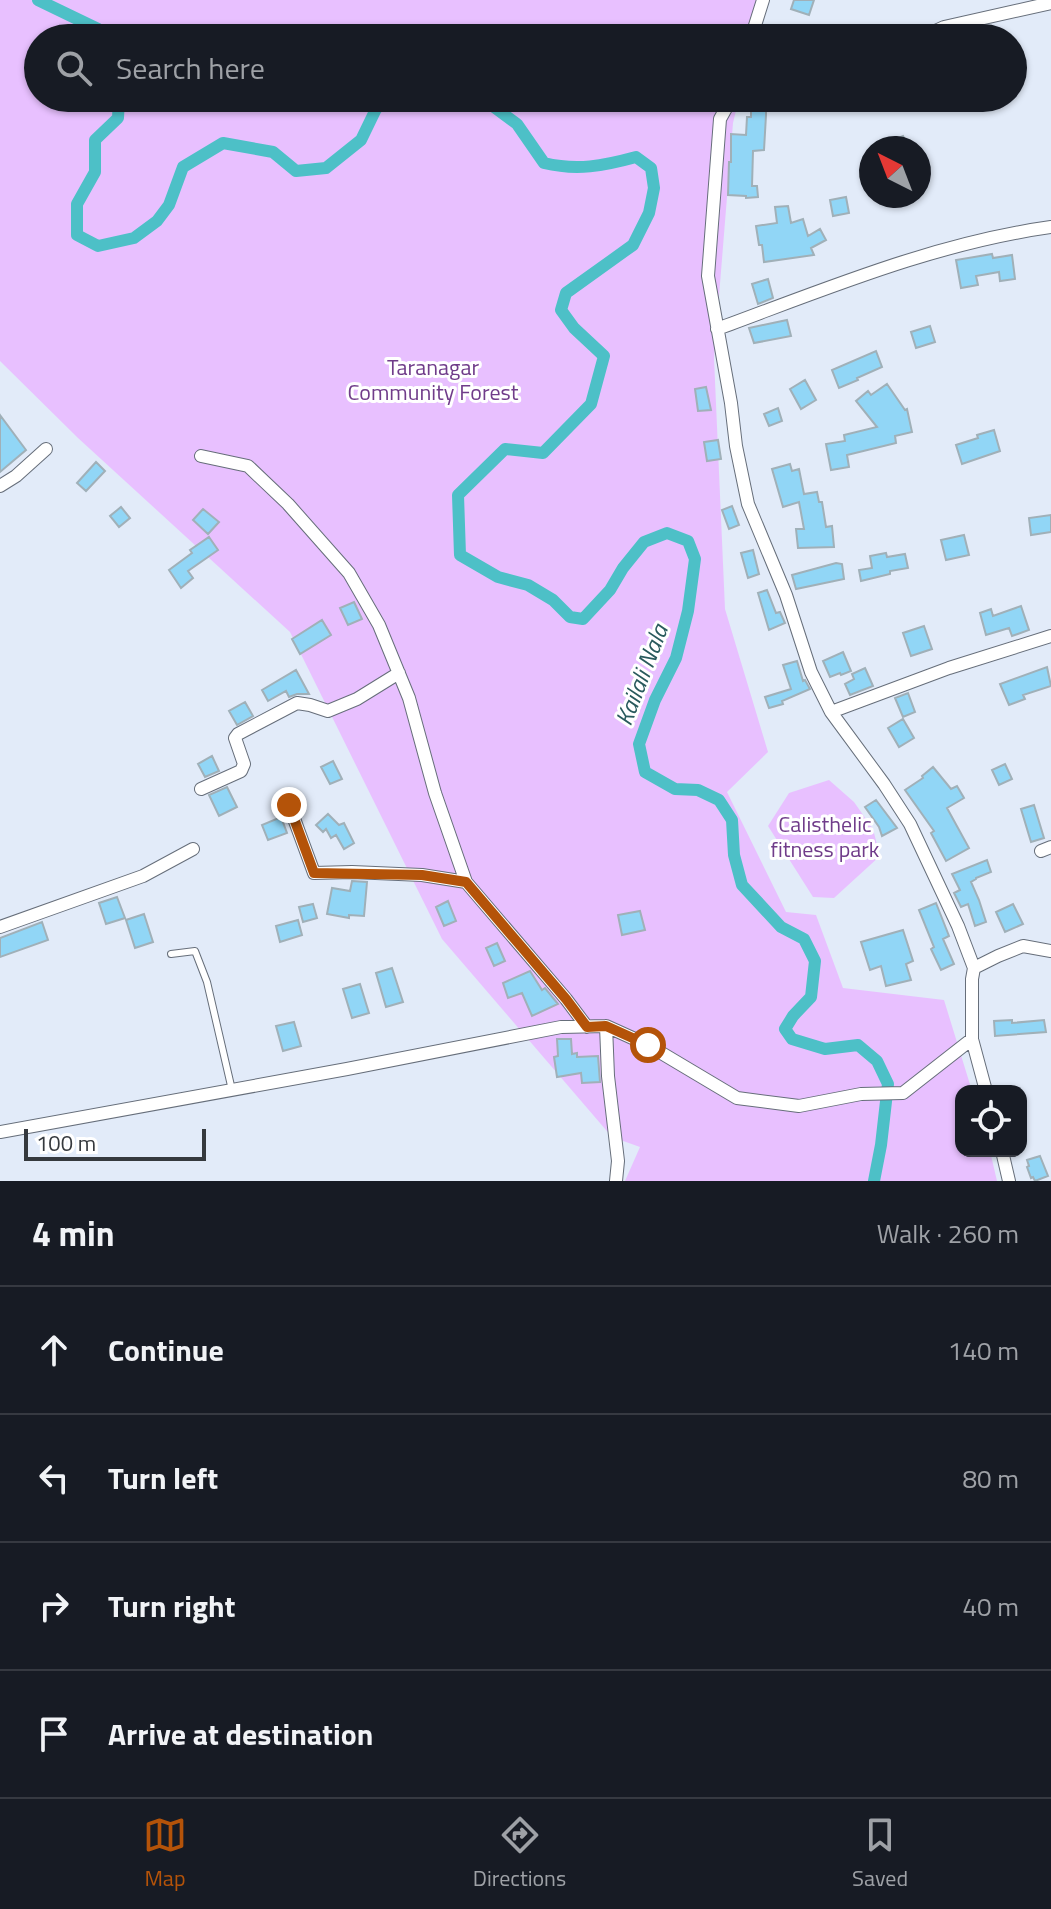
<!DOCTYPE html>
<html lang="en">
<head>
<meta charset="utf-8">
<style>
	body { margin:0; font-family:"Titillium Web",sans-serif; background:#20242c; color:#f1f3f6 }
	.controls { position:absolute; right:24px; bottom:24px; display:grid; overflow:hidden; border-radius:16px; box-shadow:0 2px 6px #0004 }
	.controls button { width:72px; height:72px; display:grid; place-items:center; padding:0; border:0; border-bottom:2px solid #363941; background:#171b24; color:#f1f3f6; font:40px sans-serif }
	.compass { position:absolute; left:859px; top:136px; width:72px; height:72px; border-radius:50%; background:#171b24; box-shadow:0 2px 6px #0004; rotate:318deg }
	.scale { position:absolute; left:24px; bottom:20px; width:182px; box-sizing:border-box; padding-left:8px; border:4px solid #35393e; border-top:0; font-size:22px; line-height:28px; white-space:nowrap; color:#35393e; -webkit-text-stroke:6px #fff; paint-order:stroke }
	.stop { position:absolute; width:24px; height:24px; margin:-18px; border:6px solid #b45309; border-radius:50%; background:#fff }
	.stop.end { background:#b45309; border-color:#fff; box-shadow:0 2px 8px #0008 }
	.list { margin:0; padding:0; list-style:none }
	h2 { display:flex; justify-content:space-between; align-items:center; height:104px; margin:0; padding:0 32px; font-size:34px }
	h2 small { font-size:26px; font-weight:400; color:#9ea1a6 }
	.list li { display:grid; grid-template-columns:52px 1fr auto; gap:24px; align-items:center; box-sizing:border-box; height:128px; padding:0 32px; border-top:2px solid #363941 }
	.list b { display:block; font-size:30px; white-space:nowrap }
	.list em { font-size:26px; font-style:normal; color:#9ea1a6 }
	.icon { flex:none; width:44px; height:44px; fill:none; stroke:currentColor; stroke-width:2; stroke-linecap:round; stroke-linejoin:round }
	.map { position:relative; flex:none; width:1051px; height:1181px; overflow:hidden }
	.search { position:absolute; background:#171b24; box-shadow:0 2px 6px #0004; left:24px; right:24px; top:24px; height:88px; display:flex; align-items:center; gap:20px; box-sizing:border-box; padding:0 28px; border-radius:44px; color:#9ea1a6; font-size:30px }
	.sheet { height:616px; background:#171b24 }
	nav { display:flex; justify-content:space-around; align-items:center; box-sizing:border-box; height:112px; border-top:2px solid #363941; background:#171b24; font-size:22px; color:#9ea1a6 }
	nav a { display:grid; justify-items:center; gap:4px }
	nav .on { color:#b45309 }
	.map>svg:first-child { display:block }
	.green { fill:#e8c0ff }
	.lines { fill:none; stroke-linecap:round; stroke-linejoin:round }
	.canal { stroke:#4dc0c7; stroke-width:12 }
	.building { fill:#91d6f6; stroke:#a0b0b8; stroke-width:2 }
	.service-casing { stroke:#666e7a; stroke-width:8 }
	.minor-casing { stroke:#666e7a; stroke-width:14 }
	.service { stroke:#fff; stroke-width:6 }
	.minor { stroke:#fff; stroke-width:12 }
	.route { stroke:#b45309; stroke-width:10 }
	.labels { text-anchor:middle; stroke-width:6; stroke-linejoin:round; paint-order:stroke }
	.park-label { font-size:22px; fill:#703c8a; stroke:#fff }
	.water-label { font-size:24px; font-style:italic; fill:#295a5d; stroke:#fff }
</style>
</head>
<body>
<div class="map">
<svg width="1051" height="1181" viewBox="0 0 1051 1181">
	<rect width="100%" height="100%" fill="#e2ebf9"/>
	<path class="green" d="M 0,0 L 760,0 L 752,38 L 38,38 L 38,98 L 739,98 L 733,123 L 714,358 L 725,609 L 768,752 L 727,792 L 786,912 L 816,915 L 843,988 L 944,1000 L 972,1091 L 961,1091 L 961,1151 L 990,1151 L 997,1181 L 625,1181 L 640,1147 L 612,1137 L 442,939 L 290,632 L 78,438 L 0,361 Z
		M 829,780 L 854,802 L 873,829 L 880,856 L 834,898 L 813,897 L 768,826 L 789,793 Z"/>
	<g class="lines">
		<path class="canal" d="M 38,0 L 98,29 L 103,38
			M 119,98 L 118,118 L 95,140 L 95,172 L 77,204 L 77,235 L 98,246 L 134,238 L 157,221 L 169,205 L 183,167 L 223,143 L 273,152 L 296,171 L 326,168 L 361,140 L 376,109 L 387,98
			M 488,98 L 494,107 L 517,124 L 544,163 C 577,171 603,166 636,157 L 651,168 L 654,188 L 649,213 L 633,245 L 566,293 L 561,310 L 574,328 L 604,356 L 591,404 L 543,453 L 505,449 L 458,495 L 460,555 L 498,577 L 528,585 L 553,600 L 570,617 L 583,619 L 610,590 L 623,568 L 644,542 L 667,533 L 688,541 L 695,559 L 688,611 L 676,658 L 655,700 L 639,744 L 645,772 L 675,789 L 698,790 L 719,800 L 732,820 L 734,855 L 742,885 L 781,927 L 804,939 L 815,961 L 811,997 L 793,1016 L 785,1029 L 792,1039 L 825,1049 L 858,1045 L 877,1061 L 888,1084 L 881,1145 L 874,1181"/>
	</g>
	<path class="building" d="M 794,0 L 814,0 L 809,15 L 791,9 Z
		M 751,101 L 766,101 L 766,115 L 764,150 L 753,151 L 752,186 L 757,186 L 758,197 L 746,198 L 746,196 L 728,195 L 729,162 L 731,162 L 731,134 L 746,135 L 747,117 L 751,117 Z
		M 903,136 L 908,148 L 874,148 Z
		M 846,197 L 849,213 L 833,216 L 830,200 Z
		M 788,206 L 791,223 L 803,219 L 808,236 L 820,229 L 826,240 L 811,248 L 814,255 L 764,262 L 762,245 L 759,245 L 756,226 L 777,223 L 775,207 Z
		M 992,254 L 993,258 L 1012,255 L 1015,279 L 1000,281 L 999,272 L 976,276 L 978,285 L 961,288 L 956,260 Z
		M 768,279 L 773,298 L 758,304 L 752,284 Z
		M 787,320 L 791,336 L 754,343 L 749,328 Z
		M 930,326 L 935,342 L 916,348 L 911,332 Z
		M 876,351 L 882,367 L 857,378 L 858,380 L 839,388 L 832,370 Z
		M 805,380 L 816,400 L 801,409 L 790,389 Z
		M 887,384 L 905,410 L 907,409 L 912,432 L 895,436 L 896,443 L 847,455 L 849,467 L 831,470 L 826,444 L 845,441 L 844,435 L 877,427 L 856,401 L 868,391 L 871,395 Z
		M 706,387 L 711,410 L 698,411 L 695,389 Z
		M 778,408 L 782,421 L 769,426 L 764,414 Z
		M 0,415 L 26,450 L 0,472 Z
		M 994,430 L 1000,451 L 962,464 L 956,445 L 978,438 L 977,435 Z
		M 718,440 L 721,459 L 707,461 L 704,442 Z
		M 96,462 L 105,471 L 86,491 L 77,483 Z
		M 790,464 L 792,471 L 799,469 L 804,494 L 817,492 L 819,502 L 822,502 L 826,527 L 832,526 L 834,547 L 798,548 L 796,529 L 804,529 L 799,502 L 783,507 L 772,469 Z
		M 732,506 L 739,525 L 729,529 L 722,510 Z
		M 121,507 L 130,518 L 119,527 L 110,516 Z
		M 203,509 L 219,522 L 208,534 L 193,520 Z
		M 1051,515 L 1051,532 L 1031,535 L 1029,518 Z
		M 964,535 L 969,555 L 946,560 L 941,540 Z
		M 209,537 L 218,550 L 188,571 L 193,578 L 181,588 L 169,570 L 192,553 L 190,550 Z
		M 753,550 L 759,574 L 748,578 L 741,553 Z
		M 886,553 L 887,557 L 905,554 L 908,568 L 890,571 L 890,574 L 861,581 L 859,570 L 872,568 L 870,556 Z
		M 836,563 L 842,564 L 844,579 L 796,589 L 792,575 Z
		M 767,590 L 776,613 L 780,612 L 785,623 L 769,630 L 758,593 Z
		M 354,602 L 362,619 L 348,625 L 340,608 Z
		M 1021,606 L 1029,630 L 1012,636 L 1009,628 L 986,635 L 980,613 L 991,609 L 993,616 Z
		M 322,620 L 331,635 L 300,654 L 292,639 Z
		M 924,626 L 932,649 L 911,656 L 903,633 Z
		M 843,652 L 851,671 L 841,675 L 840,673 L 830,677 L 823,661 Z
		M 797,661 L 803,681 L 805,680 L 810,689 L 782,701 L 783,704 L 769,708 L 765,697 L 791,689 L 783,665 Z
		M 1047,667 L 1051,686 L 1023,695 L 1025,699 L 1009,705 L 1000,684 Z
		M 865,668 L 873,686 L 850,695 L 845,684 L 854,679 L 852,674 Z
		M 296,670 L 309,694 L 297,694 L 289,697 L 286,691 L 268,701 L 262,690 Z
		M 908,693 L 915,712 L 903,717 L 895,698 Z
		M 245,702 L 253,716 L 237,725 L 229,711 Z
		M 903,719 L 914,738 L 899,747 L 888,728 Z
		M 212,756 L 219,771 L 205,777 L 198,764 Z
		M 333,761 L 342,779 L 330,784 L 321,767 Z
		M 1005,764 L 1012,779 L 999,785 L 992,770 Z
		M 933,767 L 951,789 L 957,786 L 964,798 L 947,808 L 969,848 L 946,861 L 931,833 L 934,831 L 905,790 L 923,778 L 922,776 Z
		M 227,787 L 237,807 L 219,816 L 209,795 Z
		M 876,800 L 897,828 L 882,836 L 879,827 L 865,807 Z
		M 1034,805 L 1044,838 L 1031,842 L 1021,809 Z
		M 328,814 L 339,825 L 344,823 L 354,843 L 344,849 L 336,835 L 331,838 L 326,829 L 323,832 L 316,825 Z
		M 281,817 L 287,833 L 268,840 L 262,825 Z
		M 987,860 L 991,872 L 976,878 L 976,879 L 971,882 L 979,900 L 986,922 L 975,926 L 968,904 L 961,907 L 954,893 L 960,890 L 952,874 Z
		M 352,881 L 367,882 L 364,916 L 349,915 L 349,918 L 327,914 L 332,888 L 350,891 Z
		M 117,897 L 125,918 L 106,924 L 99,903 Z
		M 448,901 L 456,921 L 444,926 L 436,907 Z
		M 936,903 L 949,936 L 943,939 L 954,964 L 941,970 L 931,949 L 934,947 L 919,910 Z
		M 313,904 L 317,918 L 303,922 L 299,907 Z
		M 1013,904 L 1023,924 L 1005,932 L 996,912 Z
		M 640,911 L 645,930 L 622,935 L 618,915 Z
		M 144,914 L 153,942 L 135,948 L 126,920 Z
		M 298,920 L 302,935 L 280,942 L 276,926 Z
		M 42,922 L 48,940 L 0,957 L 0,938 Z
		M 903,930 L 913,961 L 906,964 L 911,980 L 886,986 L 881,966 L 870,970 L 861,942 Z
		M 497,943 L 505,961 L 494,966 L 486,948 Z
		M 392,968 L 403,1002 L 386,1007 L 376,973 Z
		M 530,971 L 542,990 L 545,988 L 558,1004 L 532,1016 L 522,993 L 508,998 L 503,983 Z
		M 360,984 L 369,1013 L 352,1018 L 343,989 Z
		M 1012,1020 L 1012,1023 L 1044,1020 L 1046,1032 L 995,1036 L 994,1021 Z
		M 294,1022 L 301,1046 L 283,1051 L 276,1026 Z
		M 557,1039 L 571,1039 L 572,1054 L 577,1053 L 577,1057 L 598,1056 L 600,1082 L 582,1083 L 581,1073 L 557,1077 L 554,1057 L 558,1056 Z
		M 1040,1156 L 1048,1176 L 1035,1181 L 1033,1177 L 1031,1178 L 1027,1167 L 1029,1166 L 1027,1160 Z"/>
	<g class="lines">
		<g class="service-casing">
			<path id="service" d="M 171,954 L 195,951 L 207,982 L 232,1090"/>
		</g>
		<g class="minor-casing">
			<path id="minor" d="M 751,38 L 763,0
				M 920,38 L 944,27 L 1051,3
				M 736,98 L 730,101 L 720,119 L 708,276 L 731,403 L 736,446 L 748,504 L 786,595 L 811,672 L 831,712 L 884,784 L 910,824 L 958,926 L 974,968
				M 717,329 C 826,289 935,243 1051,227
				M 201,456 L 248,466 L 288,504 L 349,573 L 379,625 L 409,698 L 435,793 L 466,882 L 566,999 L 587,1027
				M 0,486 L 16,476 L 46,449
				M 831,712 L 949,668 L 1051,636
				M 201,789 L 241,771 L 244,764 L 235,738 L 238,734 L 297,703 L 310,705 L 328,711 L 357,699 L 399,673
				M 289,805 L 314,873 L 352,872 L 422,875 L 466,882
				M 1041,851 L 1051,847
				M 0,927 L 143,876 L 193,849
				M 606,1026 L 608,1076 L 618,1161 L 616,1181
				M 986,1091 L 972,1039 L 972,979 L 974,968 L 998,956 L 1023,946 L 1051,951
				M 0,1132 L 347,1069 L 561,1027 L 606,1026 L 648,1045 L 737,1098 L 799,1106 L 861,1094 L 903,1093 L 972,1039
				M 1002,1151 L 1009,1181"/>
		</g>
		<use href="#service" class="service"/>
		<use href="#minor" class="minor"/>
	</g>
	<g class="lines">
		<path class="route" d="M 289,805 L 314,873 L 422,875 L 466,882 L 566,999 L 587,1027 L 606,1026 L 648,1045"/>
	</g>
	<g class="labels">
		<g class="park-label">
			<text x="433" y="375">Taranagar<tspan x="433" dy="25">Community Forest</tspan></text>
			<text x="825" y="832">Calisthelic<tspan x="825" dy="25">fitness park</tspan></text>
		</g>
		<g class="water-label">
			<text transform="translate(642 675) rotate(-69)" y="8">Kailali Nala</text>
		</g>
	</g>
</svg>
<div class="controls">
<button><svg class="icon" aria-label="locate" viewBox="0 0 24 24"><circle cx="12" cy="12" r="6"/><path d="M12 2v4M12 18v4M2 12h4M18 12h4"/></svg></button>
</div>
<svg class="compass" viewBox="-18 -18 36 36"><path d="M0-13l5 13h-10z" fill="#e53935"/><path d="M0 13l5-13h-10z" fill="#9ea1a6"/></svg>
<div class="scale">100 m</div>
<div class="stop" style="left:648px;top:1045px"></div>
<div class="stop end" style="left:289px;top:805px"></div>
<div class="search"><svg class="icon" aria-label="search" viewBox="0 0 24 24"><circle cx="10" cy="10" r="6"/><path d="M15 15l6 6"/></svg>Search here</div>
</div>
<section class="sheet">
<h2>4 min<small>Walk · 260 m</small></h2>
<ul class="list">
<li><svg class="icon" aria-label="ahead" viewBox="0 0 24 24"><path d="M12 20V5M6 11l6-6 6 6"/></svg><div><b>Continue</b></div><em>140 m</em></li>
<li><svg class="icon" aria-label="left" viewBox="0 0 24 24"><path d="M17 20v-9H6M10 6l-5 5 5 5"/></svg><div><b>Turn left</b></div><em>80 m</em></li>
<li><svg class="icon" aria-label="right" viewBox="0 0 24 24"><path d="M7 20v-9h11M14 6l5 5-5 5"/></svg><div><b>Turn right</b></div><em>40 m</em></li>
<li><svg class="icon" aria-label="arrive" viewBox="0 0 24 24"><path d="M6 21V4h12l-3 4 3 4H6"/></svg><div><b>Arrive at destination</b></div></li>
</ul>
</section>
<nav>
<a class="on"><svg class="icon" aria-label="map" viewBox="0 0 24 24"><path d="M3 6l6-2 6 2 6-2v14l-6 2-6-2-6 2zM9 4v14M15 6v14"/></svg>Map</a>
<a><svg class="icon" aria-label="directions" viewBox="0 0 24 24"><path d="M12 3l9 9-9 9-9-9zM9 14v-3h6M13 9l2 2-2 2"/></svg>Directions</a>
<a><svg class="icon" aria-label="saved" viewBox="0 0 24 24"><path d="M7 4h10v16l-5-4-5 4z"/></svg>Saved</a>
</nav>
</body>
</html>
